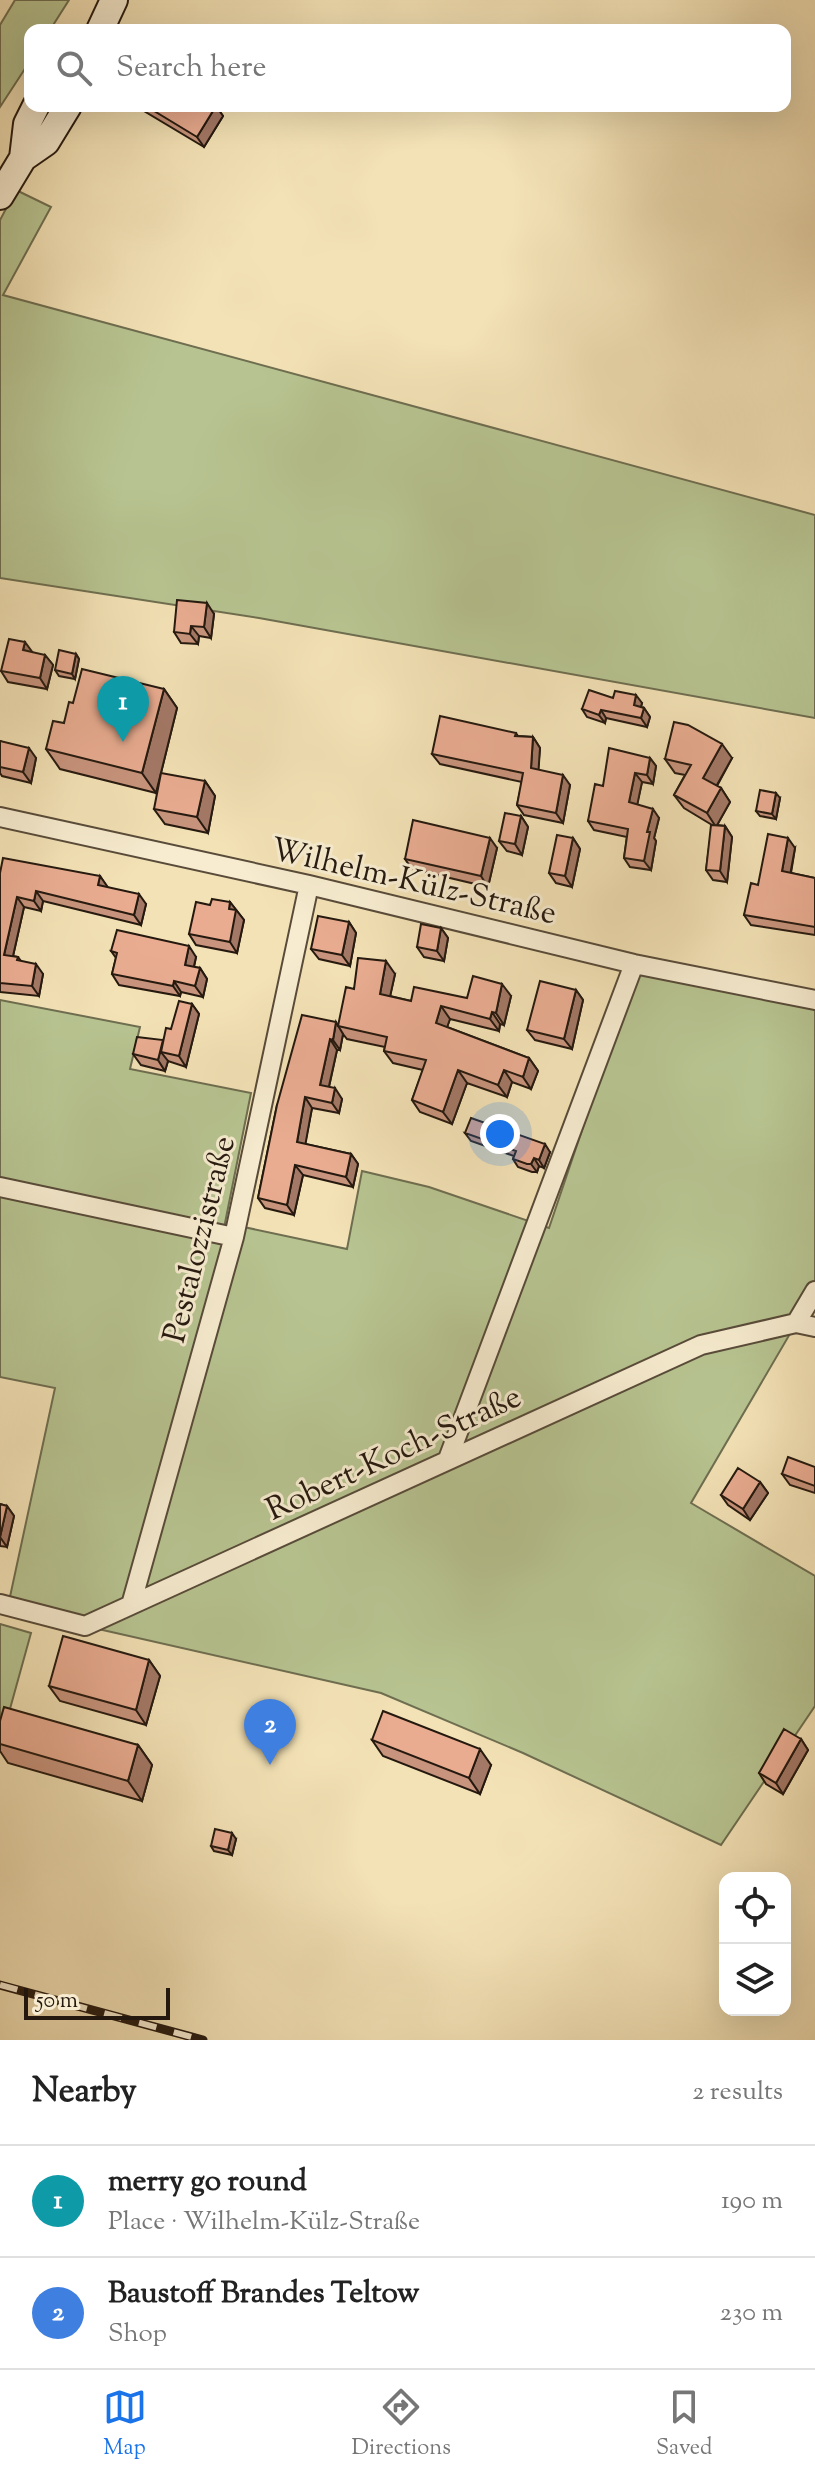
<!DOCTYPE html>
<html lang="en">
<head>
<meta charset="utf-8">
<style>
	body { margin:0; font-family:"Sorts Mill Goudy",serif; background:#f6f6f6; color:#222 }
	.controls { position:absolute; right:24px; bottom:24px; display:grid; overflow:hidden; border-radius:16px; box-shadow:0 8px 32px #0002 }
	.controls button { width:72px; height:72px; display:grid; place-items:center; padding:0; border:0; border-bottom:2px solid #e0e0e0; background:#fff; color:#222; font:40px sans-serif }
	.scale { position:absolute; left:24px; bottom:20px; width:146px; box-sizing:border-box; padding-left:8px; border:4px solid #25190f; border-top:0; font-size:22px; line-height:28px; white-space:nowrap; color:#25190f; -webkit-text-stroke:6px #f7ecd0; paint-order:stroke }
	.you { position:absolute; left:500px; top:1134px; width:28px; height:28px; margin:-20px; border:6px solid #fff; border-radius:50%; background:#1a73e8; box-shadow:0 0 0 12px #1a73e833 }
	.badge { display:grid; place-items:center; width:52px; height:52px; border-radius:50%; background:#1a73e8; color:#fff; font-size:26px; font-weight:700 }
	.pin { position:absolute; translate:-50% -66px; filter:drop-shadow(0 2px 4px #0008) }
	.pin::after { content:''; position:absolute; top:42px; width:28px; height:24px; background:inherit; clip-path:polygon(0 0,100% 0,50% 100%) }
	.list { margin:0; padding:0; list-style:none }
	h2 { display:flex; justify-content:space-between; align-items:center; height:104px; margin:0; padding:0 32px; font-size:34px }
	h2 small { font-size:26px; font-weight:400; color:#767676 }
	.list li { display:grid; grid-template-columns:52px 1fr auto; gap:24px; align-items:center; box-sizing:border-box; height:112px; padding:0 32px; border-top:2px solid #e0e0e0 }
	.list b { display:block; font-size:30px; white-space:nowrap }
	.list p { margin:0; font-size:26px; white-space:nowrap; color:#767676 }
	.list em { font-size:26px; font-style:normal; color:#767676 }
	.icon { flex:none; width:44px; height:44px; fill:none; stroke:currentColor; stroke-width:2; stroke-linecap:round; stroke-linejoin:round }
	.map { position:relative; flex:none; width:815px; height:2040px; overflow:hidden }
	.search { position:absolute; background:#fff; box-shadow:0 8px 32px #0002; left:24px; right:24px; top:24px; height:88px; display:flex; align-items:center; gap:20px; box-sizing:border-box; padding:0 28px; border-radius:16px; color:#767676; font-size:30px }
	.sheet { height:328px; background:#fff }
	nav { display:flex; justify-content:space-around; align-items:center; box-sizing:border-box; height:112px; border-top:2px solid #e0e0e0; background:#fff; font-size:22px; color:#767676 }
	nav a { display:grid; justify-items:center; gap:4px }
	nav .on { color:#1a73e8 }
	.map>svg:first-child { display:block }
	.green { fill:#b7c491; stroke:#6e6e50; stroke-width:2 }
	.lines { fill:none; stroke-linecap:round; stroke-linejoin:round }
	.street-casing { stroke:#584b39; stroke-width:22 }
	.secondary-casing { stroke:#25190f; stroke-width:30 }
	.street { stroke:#f7ecd0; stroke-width:18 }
	.secondary { stroke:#f7ecd0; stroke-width:26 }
	.rail-casing { stroke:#25190f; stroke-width:9 }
	.rail { stroke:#f7ecd0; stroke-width:6; stroke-dasharray:18; stroke-linecap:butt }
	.wall { fill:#c8947d; stroke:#25190f; stroke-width:2 }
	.shaded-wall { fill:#a37866; stroke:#25190f; stroke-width:2 }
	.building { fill:#e9ac91; stroke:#25190f; stroke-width:2 }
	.labels { text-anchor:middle; stroke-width:6; stroke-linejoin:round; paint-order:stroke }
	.street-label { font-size:32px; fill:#25190f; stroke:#f7ecd0 }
</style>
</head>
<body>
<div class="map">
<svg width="815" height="2040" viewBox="0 0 815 2040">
	<rect width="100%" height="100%" fill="#f3e2b6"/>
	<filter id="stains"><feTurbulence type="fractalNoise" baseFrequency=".0025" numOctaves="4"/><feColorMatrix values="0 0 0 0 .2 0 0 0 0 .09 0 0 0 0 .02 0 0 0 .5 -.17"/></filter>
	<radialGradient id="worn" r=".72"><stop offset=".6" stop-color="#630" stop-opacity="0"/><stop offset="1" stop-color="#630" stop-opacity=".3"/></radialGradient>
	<path class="green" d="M 15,0 L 69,0 L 50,30 L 30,30 L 30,61 L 0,107 L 0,25 Z
		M 16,190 L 51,207 L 3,295 L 815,515 L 815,718 L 259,618 L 0,578 L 0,220 Z
		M 636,970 L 815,1008 L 815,1291 L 691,1503 L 815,1576 L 815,1706 L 721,1845 L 523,1753 L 381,1693 L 85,1626 L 8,1606 L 55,1388 L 0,1377 L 0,1000 L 140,1027 L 130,1069 L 251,1093 L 225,1223 L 347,1249 L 362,1171 L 429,1187 L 549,1228 Z
		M 0,1624 L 31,1633 L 0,1745 Z"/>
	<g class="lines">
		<g class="street-casing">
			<path id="street" d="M 0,817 L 309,885 L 634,964 L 815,1000
				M 0,1187 L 234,1237
				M 796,1323 L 815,1291
				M 448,1459 L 634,964
				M 0,1604 L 85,1626 L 701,1345 L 796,1323 L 815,1327
				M 131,1605 L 234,1237 L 309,885"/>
		</g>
		<g class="secondary-casing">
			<path id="secondary" d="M 100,30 L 114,0
				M 23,158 L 27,124 L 36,106
				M 0,196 L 23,158 L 46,142 L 68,106"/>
		</g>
		<use href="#street" class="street"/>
		<use href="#secondary" class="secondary"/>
		<g class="rail-casing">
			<path id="rail" d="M 0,1985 L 203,2040"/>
		</g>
		<use href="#rail" class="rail"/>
	</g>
	<path class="wall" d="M 141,106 L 216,106 L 223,116 L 204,147 L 144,111 Z
		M 214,614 L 211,638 L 199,636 L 198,644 L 181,643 L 174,632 Z
		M 76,654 L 79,659 L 75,679 L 59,676 L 55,670 Z
		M 45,655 L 53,665 L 47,689 L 8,682 L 1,671 Z
		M 164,689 L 177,708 L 156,793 L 60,769 L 46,749 L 64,723 L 73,703 Z
		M 613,698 L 642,703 L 641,707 L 644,708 L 650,717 L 647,727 L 606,718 L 605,723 L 587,717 L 582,709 Z
		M 516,733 L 518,736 L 533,737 L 540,748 L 538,770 L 570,785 L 563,823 L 524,815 L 517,805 L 522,782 L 440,764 L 432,754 Z
		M 0,741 L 36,758 L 31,783 L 2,776 L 0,773 Z
		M 650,758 L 656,766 L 653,784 L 642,782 L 637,804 L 659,818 L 654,838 L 656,841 L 651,870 L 630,867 L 624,858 L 627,837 L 594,830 L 588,821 L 603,786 Z
		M 732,758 L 717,786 L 721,788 L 730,802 L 717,825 L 725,826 L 732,837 L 727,882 L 713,880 L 706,870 L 712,825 L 684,808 L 674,795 L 685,775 L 675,773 L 665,759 Z
		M 205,781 L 215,796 L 208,833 L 165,824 L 154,809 Z
		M 780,798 L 776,819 L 760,816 L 756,811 Z
		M 521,816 L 528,827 L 522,855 L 507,851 L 499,841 Z
		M 573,838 L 580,849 L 572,887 L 556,883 L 549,873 Z
		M 497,848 L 488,887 L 412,869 L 405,859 Z
		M 795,848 L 791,873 L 815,878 L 815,935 L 751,925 L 744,915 L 758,885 Z
		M 0,873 L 100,876 L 107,887 L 146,904 L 141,925 L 43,901 L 41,911 L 24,907 L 13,956 L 18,957 L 21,961 L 43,974 L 39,996 L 0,992 Z
		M 230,902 L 244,920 L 237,953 L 196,945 L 189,934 L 210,905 Z
		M 349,922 L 356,933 L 350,966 L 319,959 L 311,949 Z
		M 441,928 L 448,938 L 444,961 L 424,957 L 417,947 Z
		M 111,951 L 196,957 L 194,967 L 200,968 L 207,979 L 203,997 L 181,992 L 180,996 L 119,985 L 112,974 L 116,958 Z
		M 395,974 L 390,996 L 411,1001 L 511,996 L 504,1025 L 500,1024 L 499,1031 L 450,1019 L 447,1027 L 529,1058 L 538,1071 L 531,1089 L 512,1082 L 507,1097 L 467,1083 L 452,1124 L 420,1112 L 412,1100 L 423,1070 L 393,1063 L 384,1051 L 385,1047 L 347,1039 L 343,1034 L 340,1050 L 337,1050 L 329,1087 L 342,1099 L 339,1113 L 312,1108 L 305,1144 L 351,1154 L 358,1164 L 353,1187 L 303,1175 L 294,1215 L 265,1208 L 258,1198 L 277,1105 L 338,1025 L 354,989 Z
		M 576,990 L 583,1000 L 572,1049 L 535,1040 L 527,1030 Z
		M 192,1004 L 199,1014 L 186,1067 L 168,1061 L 165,1071 L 141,1065 L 133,1054 L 163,1040 Z
		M 465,1133 L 550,1152 L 544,1168 L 539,1166 L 537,1172 L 532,1172 L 518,1167 L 513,1159 L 514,1156 L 471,1141 Z
		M 815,1467 L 815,1493 L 790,1485 L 782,1474 Z
		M 760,1482 L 768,1493 L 750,1520 L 728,1505 L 721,1495 Z
		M 0,1504 L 7,1506 L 14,1516 L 7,1547 L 0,1546 Z
		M 149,1660 L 160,1676 L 146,1725 L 60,1701 L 49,1686 Z
		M 0,1721 L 138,1745 L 152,1765 L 142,1801 L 8,1763 L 0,1751 Z
		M 801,1739 L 808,1750 L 783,1794 L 766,1784 L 759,1773 Z
		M 372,1740 L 491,1765 L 480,1794 L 383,1756 Z
		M 236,1839 L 232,1855 L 214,1851 L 211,1846 Z"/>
	<path class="shaded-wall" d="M 216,106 L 223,116 L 204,147 L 197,137 Z
		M 207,603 L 214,614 L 211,638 L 204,627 Z
		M 191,626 L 199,636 L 198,644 L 190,634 Z
		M 25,642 L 33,653 L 23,650 Z
		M 76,654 L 79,659 L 75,679 L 72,674 Z
		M 45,655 L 53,665 L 47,689 L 40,678 Z
		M 164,689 L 177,708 L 156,793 L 142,773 Z
		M 636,695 L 642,703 L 639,713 L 634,705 Z
		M 644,708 L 650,717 L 647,727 L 641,718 Z
		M 601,710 L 606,718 L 605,723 L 599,715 Z
		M 533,737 L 540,748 L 538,778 L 531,768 Z
		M 722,744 L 732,758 L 713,792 L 703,778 Z
		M 29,748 L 36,758 L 31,783 L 23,772 Z
		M 650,758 L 656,766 L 653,784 L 647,775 Z
		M 635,773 L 642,782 L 636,811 L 629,802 Z
		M 563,775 L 570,785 L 563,823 L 556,813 Z
		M 205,781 L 215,796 L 208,833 L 197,817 Z
		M 721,788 L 730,802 L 716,827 L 707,813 Z
		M 776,793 L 780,798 L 776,819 L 772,814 Z
		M 653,809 L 659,818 L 654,838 L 656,841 L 651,870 L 644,861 L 647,832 Z
		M 521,816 L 528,827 L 522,855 L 515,844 Z
		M 725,826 L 732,837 L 727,882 L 720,871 Z
		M 490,838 L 497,848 L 488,887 L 481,876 Z
		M 573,838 L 580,849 L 572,887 L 565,876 Z
		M 788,838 L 795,848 L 789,881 L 782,871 Z
		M 100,876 L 107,886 L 105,895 L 98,885 Z
		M 36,891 L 43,901 L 41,911 L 34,901 Z
		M 139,894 L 146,904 L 141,925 L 134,915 Z
		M 17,897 L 24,907 L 11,965 L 4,955 Z
		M 230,902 L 244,920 L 237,953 L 230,942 L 229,909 Z
		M 349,922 L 356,933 L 350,966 L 342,955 Z
		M 441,928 L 448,938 L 444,961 L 437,951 Z
		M 189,946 L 196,957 L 192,975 L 185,965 Z
		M 386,961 L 395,974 L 388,1006 L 380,994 Z
		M 36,964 L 43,974 L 39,996 L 32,986 Z
		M 200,968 L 207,979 L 203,997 L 195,986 Z
		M 174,981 L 181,992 L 180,996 L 173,986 Z
		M 502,984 L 511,996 L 504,1025 L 496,1013 Z
		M 576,990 L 583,1000 L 572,1049 L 564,1039 Z
		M 192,1004 L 199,1014 L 186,1067 L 179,1056 Z
		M 441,1006 L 450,1019 L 444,1036 L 436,1023 Z
		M 492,1012 L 500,1024 L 499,1031 L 490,1019 Z
		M 336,1022 L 343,1034 L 340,1050 L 333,1040 Z
		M 330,1039 L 337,1050 L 327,1095 L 320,1085 Z
		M 163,1040 L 161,1052 L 168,1061 L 165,1071 L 158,1060 Z
		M 529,1058 L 538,1071 L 531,1089 L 523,1077 Z
		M 458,1070 L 467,1083 L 452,1124 L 443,1112 Z
		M 504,1070 L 512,1082 L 507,1097 L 498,1085 Z
		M 335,1088 L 342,1099 L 339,1113 L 332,1103 Z
		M 305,1097 L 312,1108 L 304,1152 L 297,1142 Z
		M 545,1144 L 550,1152 L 544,1168 L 539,1160 Z
		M 351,1154 L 358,1164 L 353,1187 L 346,1177 Z
		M 534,1158 L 539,1166 L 537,1172 L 531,1164 Z
		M 295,1165 L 303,1175 L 294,1215 L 287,1205 Z
		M 760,1482 L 768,1493 L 750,1520 L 743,1509 Z
		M 7,1506 L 14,1516 L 7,1547 L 0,1537 Z
		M 149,1660 L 160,1676 L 146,1725 L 136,1710 Z
		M 801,1739 L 808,1750 L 783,1794 L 776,1783 Z
		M 138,1745 L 152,1765 L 142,1801 L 128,1781 Z
		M 480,1749 L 491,1765 L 480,1794 L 469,1778 Z
		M 232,1833 L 236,1839 L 232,1855 L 228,1850 Z"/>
	<path class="building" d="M 146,106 L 216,106 L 197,137 Z
		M 177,600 L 207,603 L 204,627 L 191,626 L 190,634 L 174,632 Z
		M 9,639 L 25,642 L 23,650 L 45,655 L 40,678 L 1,671 Z
		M 59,650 L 76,654 L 72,674 L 55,670 Z
		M 82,669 L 164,689 L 142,773 L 46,749 L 53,721 L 64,723 L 69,702 L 73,703 Z
		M 589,690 L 613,698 L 615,691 L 636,695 L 634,705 L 644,708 L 641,718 L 601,710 L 599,715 L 582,709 Z
		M 440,716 L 516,733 L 515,736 L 533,737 L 531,768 L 563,775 L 556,813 L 517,805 L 523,773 L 432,754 Z
		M 674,722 L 688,725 L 722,744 L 703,778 L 721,788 L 707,813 L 674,795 L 691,765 L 665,759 Z
		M 0,741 L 29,748 L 23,772 L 0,767 Z
		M 609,748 L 650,758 L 647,775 L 635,773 L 629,802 L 653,809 L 647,832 L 650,832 L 644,861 L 624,858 L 628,829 L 588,821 L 595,784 L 603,786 Z
		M 161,773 L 205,781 L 197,817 L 154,809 Z
		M 760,790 L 776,793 L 772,814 L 756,811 Z
		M 505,813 L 521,816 L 515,844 L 499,841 Z
		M 413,820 L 490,838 L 481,876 L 405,859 Z
		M 711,825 L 725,826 L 720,871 L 706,870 Z
		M 768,834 L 788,838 L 782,871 L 815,878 L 815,927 L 744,915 L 751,883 L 758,885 Z
		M 557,835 L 573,838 L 565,876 L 549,873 Z
		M 3,858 L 100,876 L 98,885 L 139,894 L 134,915 L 36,891 L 34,901 L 17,897 L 4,955 L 18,957 L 17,960 L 36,964 L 32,986 L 0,983 L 0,873 Z
		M 212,899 L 230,902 L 229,909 L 236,910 L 230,942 L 189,934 L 196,902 L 210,905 Z
		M 318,916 L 349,922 L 342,955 L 311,949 Z
		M 421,924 L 441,928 L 437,951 L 417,947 Z
		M 117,930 L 189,946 L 185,965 L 200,968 L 195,986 L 174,981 L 173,986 L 112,974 L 117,953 L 111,951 Z
		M 358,958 L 386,961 L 380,994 L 411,1001 L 414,987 L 467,998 L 473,976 L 502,984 L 496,1013 L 492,1012 L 490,1019 L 441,1006 L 436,1023 L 529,1058 L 523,1077 L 504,1070 L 498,1085 L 458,1070 L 443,1112 L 412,1100 L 426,1060 L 384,1051 L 387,1037 L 338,1026 L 346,987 L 354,989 Z
		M 540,981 L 576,990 L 564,1039 L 527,1030 Z
		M 179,1001 L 192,1004 L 179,1056 L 161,1052 L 166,1028 L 171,1029 Z
		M 302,1015 L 336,1022 L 333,1040 L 330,1039 L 320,1085 L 335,1088 L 332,1103 L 305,1097 L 297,1142 L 351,1154 L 346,1177 L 295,1165 L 287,1205 L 258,1198 L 277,1105 Z
		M 137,1037 L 163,1040 L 158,1060 L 133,1054 Z
		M 471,1118 L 545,1144 L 539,1160 L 534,1158 L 531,1164 L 527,1164 L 513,1159 L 516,1151 L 465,1133 Z
		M 788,1457 L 815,1467 L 815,1486 L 782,1474 Z
		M 738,1468 L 760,1482 L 743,1509 L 721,1495 Z
		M 0,1504 L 7,1506 L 0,1537 Z
		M 63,1636 L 149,1660 L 136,1710 L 49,1686 Z
		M 4,1707 L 138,1745 L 128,1781 L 0,1744 L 0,1721 Z
		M 383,1711 L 480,1749 L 469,1778 L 372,1740 Z
		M 784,1729 L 801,1739 L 776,1783 L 759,1773 Z
		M 215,1829 L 232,1833 L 228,1850 L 211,1846 Z"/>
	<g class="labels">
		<g class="street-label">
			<text transform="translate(414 880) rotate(13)" y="11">Wilhelm-Külz-Straße</text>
			<text transform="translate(198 1239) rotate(-76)" y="11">Pestalozzistraße</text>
			<text transform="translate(393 1452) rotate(-25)" y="11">Robert-Koch-Straße</text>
		</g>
	</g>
	<rect width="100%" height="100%" filter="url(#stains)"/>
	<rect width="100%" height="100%" fill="url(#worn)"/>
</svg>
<div class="controls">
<button><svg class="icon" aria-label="locate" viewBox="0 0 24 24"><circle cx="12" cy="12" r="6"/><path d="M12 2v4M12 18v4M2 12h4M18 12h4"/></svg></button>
<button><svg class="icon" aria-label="layers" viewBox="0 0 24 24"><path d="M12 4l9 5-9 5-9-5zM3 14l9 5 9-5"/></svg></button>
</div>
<div class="scale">50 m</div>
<div class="you"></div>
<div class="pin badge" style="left:123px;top:742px;background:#0f9aa8">1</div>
<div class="pin badge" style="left:270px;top:1765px;background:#3f7fe0">2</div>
<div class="search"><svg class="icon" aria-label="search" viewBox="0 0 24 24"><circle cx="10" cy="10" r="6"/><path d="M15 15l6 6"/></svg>Search here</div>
</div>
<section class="sheet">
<h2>Nearby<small>2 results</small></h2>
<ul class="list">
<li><span class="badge" style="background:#0f9aa8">1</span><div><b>merry go round</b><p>Place · Wilhelm-Külz-Straße</p></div><em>190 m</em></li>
<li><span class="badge" style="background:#3f7fe0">2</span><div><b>Baustoff Brandes Teltow</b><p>Shop</p></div><em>230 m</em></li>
</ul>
</section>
<nav>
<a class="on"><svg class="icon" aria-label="map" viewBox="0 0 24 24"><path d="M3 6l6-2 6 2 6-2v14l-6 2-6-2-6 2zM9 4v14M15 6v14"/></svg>Map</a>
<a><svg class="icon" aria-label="directions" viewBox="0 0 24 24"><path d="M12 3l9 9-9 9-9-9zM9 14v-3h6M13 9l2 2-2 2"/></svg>Directions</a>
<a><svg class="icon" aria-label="saved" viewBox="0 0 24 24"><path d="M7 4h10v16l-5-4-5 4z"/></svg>Saved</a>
</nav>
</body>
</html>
